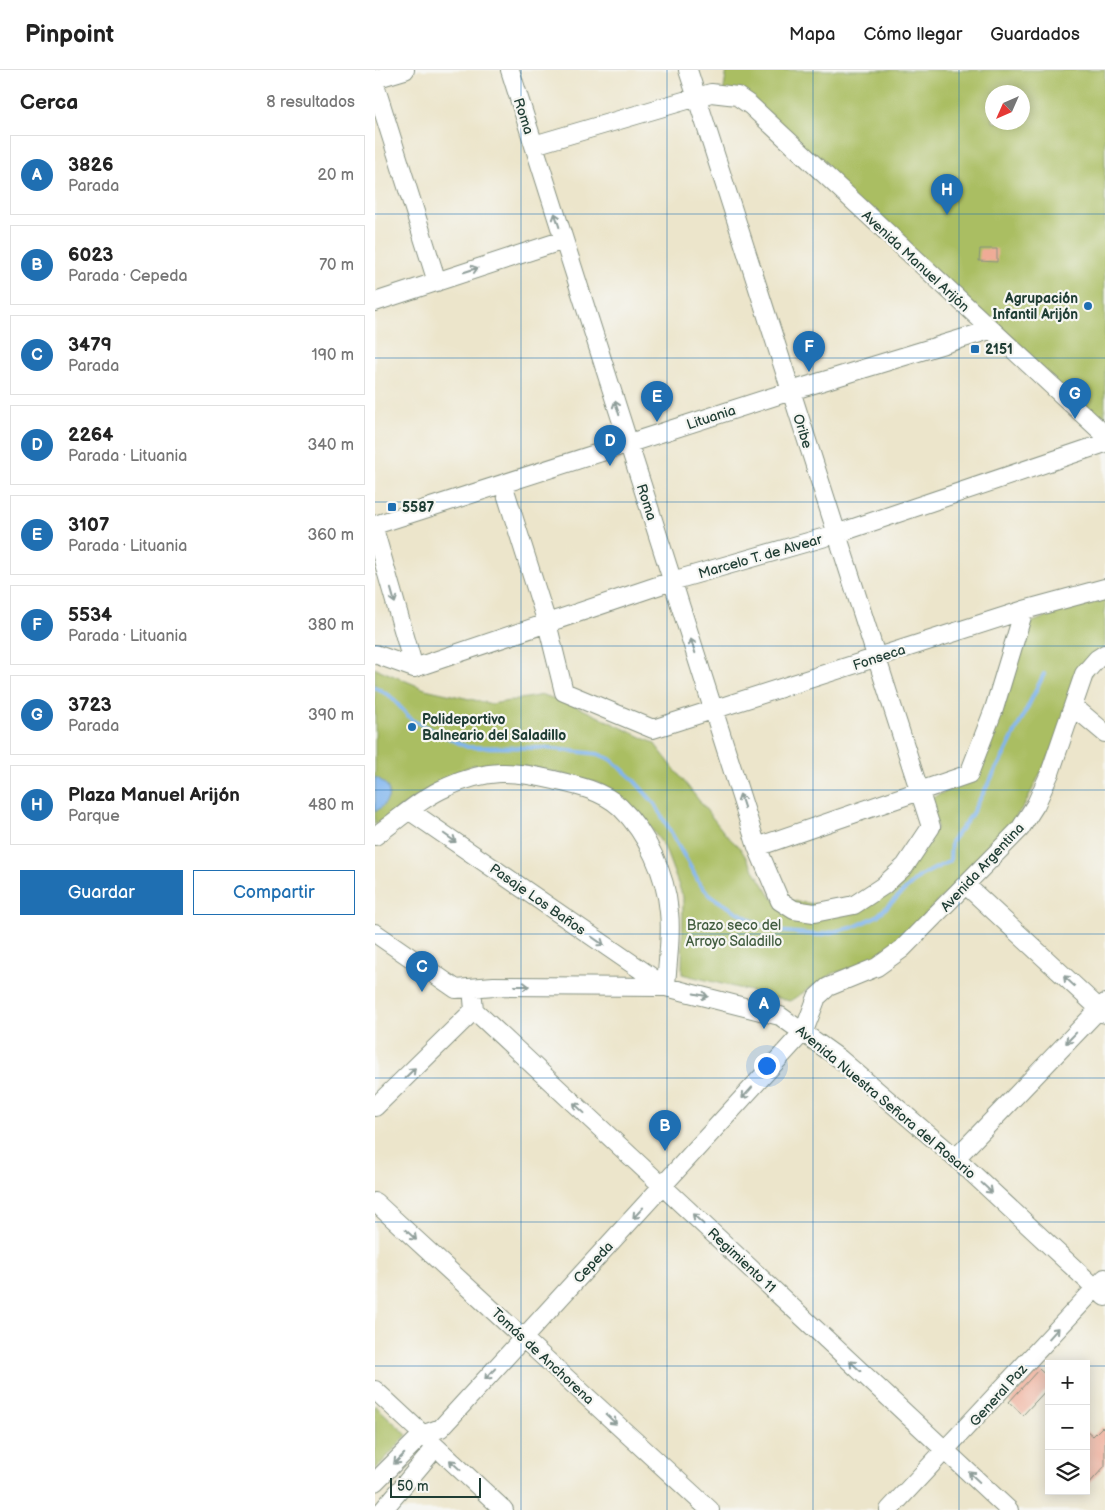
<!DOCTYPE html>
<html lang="es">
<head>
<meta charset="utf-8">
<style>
	body { margin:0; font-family:"Balsamiq Sans",sans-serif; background:#f2f2f2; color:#222 }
	.controls { position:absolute; right:15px; bottom:15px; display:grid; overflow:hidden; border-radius:0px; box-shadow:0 2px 12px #0003 }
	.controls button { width:45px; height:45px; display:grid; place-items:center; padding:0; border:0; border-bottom:1px solid #e0e0e0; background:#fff; color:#222; font:25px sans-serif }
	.compass { position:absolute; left:610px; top:15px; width:45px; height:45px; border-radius:50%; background:#fff; box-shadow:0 2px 12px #0003; rotate:225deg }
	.scale { position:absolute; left:15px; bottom:12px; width:91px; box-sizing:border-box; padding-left:5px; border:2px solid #1f3d34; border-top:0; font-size:14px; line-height:18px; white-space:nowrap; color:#1f3d34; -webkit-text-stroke:4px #f6f6f2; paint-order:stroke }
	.you { position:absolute; left:391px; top:995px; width:18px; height:18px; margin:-12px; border:4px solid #fff; border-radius:50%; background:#1a73e8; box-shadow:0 0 0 8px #1a73e833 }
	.badge { display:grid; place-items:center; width:32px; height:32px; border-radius:50%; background:#1f6fb2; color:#fff; font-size:16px; font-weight:700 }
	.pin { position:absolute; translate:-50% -41px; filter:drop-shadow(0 1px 2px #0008) }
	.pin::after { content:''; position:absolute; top:26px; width:18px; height:15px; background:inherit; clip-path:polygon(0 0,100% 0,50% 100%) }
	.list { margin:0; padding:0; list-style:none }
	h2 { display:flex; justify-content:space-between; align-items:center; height:65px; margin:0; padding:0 20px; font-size:21px }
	h2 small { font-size:16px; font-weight:400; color:#767676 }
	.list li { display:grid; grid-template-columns:32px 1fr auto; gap:15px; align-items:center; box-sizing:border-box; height:80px; margin:0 10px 10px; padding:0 10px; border:1px solid #e0e0e0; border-radius:0px }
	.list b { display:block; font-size:19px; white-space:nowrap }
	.list p { margin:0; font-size:16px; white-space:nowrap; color:#767676 }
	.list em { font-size:16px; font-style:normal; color:#767676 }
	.actions { display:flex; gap:10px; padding:15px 20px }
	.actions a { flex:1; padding:11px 0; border:1px solid #1f6fb2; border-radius:0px; text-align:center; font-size:18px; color:#1f6fb2 }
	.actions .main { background:#1f6fb2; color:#fff }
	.icon { flex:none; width:28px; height:28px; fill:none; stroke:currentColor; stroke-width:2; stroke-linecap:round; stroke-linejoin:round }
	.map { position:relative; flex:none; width:730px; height:1440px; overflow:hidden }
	header { display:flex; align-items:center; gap:30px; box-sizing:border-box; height:70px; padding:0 25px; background:#fff; border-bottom:1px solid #e0e0e0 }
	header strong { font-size:24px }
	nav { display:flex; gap:28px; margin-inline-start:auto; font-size:18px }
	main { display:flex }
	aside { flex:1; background:#fff }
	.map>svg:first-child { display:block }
	.green { fill:#aabe62; stroke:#647e4b; fill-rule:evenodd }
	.water { fill:#80b5ee; stroke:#507991 }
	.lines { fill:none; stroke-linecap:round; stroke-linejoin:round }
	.stream { stroke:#80b5ee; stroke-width:4 }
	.building { fill:#efab96 }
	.minor-casing { stroke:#869180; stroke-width:20 }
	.minor { stroke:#fff; stroke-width:18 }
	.oneway { stroke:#8f9e9a }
	.grid { fill:none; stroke:#1f6fb2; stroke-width:1; stroke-opacity:0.55 }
	.poi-dot { fill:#1f6fb2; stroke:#f6f6f2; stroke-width:2 }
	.labels { text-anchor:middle; stroke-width:4.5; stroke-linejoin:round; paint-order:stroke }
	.street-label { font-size:14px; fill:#1f3d34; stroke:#f6f6f2 }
	.poi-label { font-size:14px; font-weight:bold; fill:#1f3d34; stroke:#f6f6f2; text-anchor:start }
	.park-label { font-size:14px; fill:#425d40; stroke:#f6f6f2 }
</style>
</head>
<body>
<header>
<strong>Pinpoint</strong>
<nav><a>Mapa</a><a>Cómo llegar</a><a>Guardados</a></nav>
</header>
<main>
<aside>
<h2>Cerca<small>8 resultados</small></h2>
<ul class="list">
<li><span class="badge">A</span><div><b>3826</b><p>Parada</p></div><em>20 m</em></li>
<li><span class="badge">B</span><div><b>6023</b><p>Parada · Cepeda</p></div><em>70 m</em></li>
<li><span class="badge">C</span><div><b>3479</b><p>Parada</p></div><em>190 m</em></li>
<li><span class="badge">D</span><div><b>2264</b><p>Parada · Lituania</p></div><em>340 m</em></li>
<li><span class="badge">E</span><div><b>3107</b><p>Parada · Lituania</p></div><em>360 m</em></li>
<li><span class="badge">F</span><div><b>5534</b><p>Parada · Lituania</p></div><em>380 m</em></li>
<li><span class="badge">G</span><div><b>3723</b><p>Parada</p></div><em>390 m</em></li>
<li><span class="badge">H</span><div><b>Plaza Manuel Arijón</b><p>Parque</p></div><em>480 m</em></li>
</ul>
<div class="actions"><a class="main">Guardar</a><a>Compartir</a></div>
</aside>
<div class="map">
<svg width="730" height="1440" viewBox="0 0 730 1440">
	<rect width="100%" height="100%" fill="#f6f6f2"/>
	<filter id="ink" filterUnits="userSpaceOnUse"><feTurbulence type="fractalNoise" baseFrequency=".02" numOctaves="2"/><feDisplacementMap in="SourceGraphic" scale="10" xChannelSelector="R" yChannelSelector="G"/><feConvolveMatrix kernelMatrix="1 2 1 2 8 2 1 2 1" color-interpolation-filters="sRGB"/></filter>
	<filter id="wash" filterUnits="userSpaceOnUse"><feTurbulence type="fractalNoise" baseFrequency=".0096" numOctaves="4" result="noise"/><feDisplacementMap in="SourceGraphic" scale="20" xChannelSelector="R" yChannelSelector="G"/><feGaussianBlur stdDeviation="1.12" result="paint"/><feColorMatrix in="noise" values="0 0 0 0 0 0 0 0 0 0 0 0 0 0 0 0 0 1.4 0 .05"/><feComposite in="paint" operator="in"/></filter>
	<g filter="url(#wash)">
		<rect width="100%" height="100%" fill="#ece5cb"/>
		<path class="green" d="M 352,0 L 730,0 L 730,365 L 375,35 L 348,24 ZM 618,22 L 648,22 L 648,52 L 618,52 Z
			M 730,524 L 730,576 L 650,734 L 627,766 L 522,873 L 487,895 L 459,903 L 415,931 L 307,904 L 308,827 L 289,776 L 265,743 L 223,713 L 163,698 L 119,694 L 98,695 L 71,707 L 0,755 L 0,598 L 50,619 L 117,634 L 168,625 L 199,635 L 279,673 L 351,765 L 365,778 L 397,828 L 482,840 L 562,758 L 556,728 L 600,709 L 626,643 L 655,553 Z
			M 0,1335 L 32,1365 L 0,1400 Z"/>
		<path class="water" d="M 0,707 C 21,717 16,732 0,742 Z"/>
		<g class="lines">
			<path class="stream" d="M 0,617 L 15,626 L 37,650 L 92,677 L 170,678 L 223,684 L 235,689 L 255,706 L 280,734 L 325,814 L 337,827 L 379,852 L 402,861 L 444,865 L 479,857 L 502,846 L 545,806 L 575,791 L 576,772 L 595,747 L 629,685 L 669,604"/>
		</g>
		<g id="blocks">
			<path class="building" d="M 605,179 L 622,179 L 622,192 L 604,191 Z
				M 664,1299 L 674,1308 L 674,1317 L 648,1345 L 634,1332 Z
				M 727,1357 L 730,1360 L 730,1396 L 711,1417 L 711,1360 L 718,1366 Z"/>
		</g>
	</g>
	<g filter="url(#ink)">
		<use href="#blocks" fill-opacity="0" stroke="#869180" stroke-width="1"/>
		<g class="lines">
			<g class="minor-casing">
				<path id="minor" d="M 135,0 L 382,777 L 405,831 L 419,840 L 439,843 L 479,835 L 508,816 L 530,796 L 556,757 L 313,0
					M 0,9 L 30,0
					M 0,15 L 62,212
					M 159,75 L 336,23 L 362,26 L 375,35 L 730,365
					M 0,232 L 189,170
					M 128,414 L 172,553 L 189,622 L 278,659 L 649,540 L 730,518
					M 0,455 L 416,321 L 615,260
					M 0,462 L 39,598
					M 0,584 L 39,598
					M 39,598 L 297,511 L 461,464 L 730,373
					M 698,636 L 730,663
					M 35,741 L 291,917
					M 0,766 C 23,750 46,728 72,717 C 112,699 137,700 179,710 C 201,715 228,721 245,737 C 272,763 291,805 294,842 C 297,866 292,893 291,917
					M 382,777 L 594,704 L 619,639 L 649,540
					M 592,816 L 730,944
					M 0,863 L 81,919 L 119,916 L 291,917 L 405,946 L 465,989 L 581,1088 L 730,1227
					M 99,940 L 634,1440
					M 0,1037 L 99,940 L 98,929
					M 581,1088 L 730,933
					M 0,1132 L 335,1440
					M 0,1320 L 129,1440
					M 0,1412 L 47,1365 L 66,1358 L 429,961 L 442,927 L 453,917 L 502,897 L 527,879 L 645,759 L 661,734 L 675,703 L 709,604 L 722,589 L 730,584
					M 8,1440 L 61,1377
					M 514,1440 L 730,1208"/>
			</g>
			<use href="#minor" class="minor"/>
		</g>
		<defs><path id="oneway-shaft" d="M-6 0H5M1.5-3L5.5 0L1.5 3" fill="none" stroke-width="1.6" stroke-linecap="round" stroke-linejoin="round" transform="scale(1.25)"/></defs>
		<g class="oneway">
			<use href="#oneway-shaft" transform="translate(182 150) rotate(-108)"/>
			<use href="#oneway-shaft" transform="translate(96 200) rotate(-18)"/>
			<use href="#oneway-shaft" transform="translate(242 338) rotate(-108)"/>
			<use href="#oneway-shaft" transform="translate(18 526) rotate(74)"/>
			<use href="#oneway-shaft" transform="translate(318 576) rotate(-108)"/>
			<use href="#oneway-shaft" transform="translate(367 731) rotate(-108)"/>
			<use href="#oneway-shaft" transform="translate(75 768) rotate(35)"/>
			<use href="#oneway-shaft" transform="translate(223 871) rotate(35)"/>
			<use href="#oneway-shaft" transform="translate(694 911) rotate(-137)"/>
			<use href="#oneway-shaft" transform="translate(147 916)"/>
			<use href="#oneway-shaft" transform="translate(326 925) rotate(12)"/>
			<use href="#oneway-shaft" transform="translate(696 968) rotate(134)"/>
			<use href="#oneway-shaft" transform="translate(35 1003) rotate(-44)"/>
			<use href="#oneway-shaft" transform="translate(372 1023) rotate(132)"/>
			<use href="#oneway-shaft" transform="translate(204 1038) rotate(-137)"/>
			<use href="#oneway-shaft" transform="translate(612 1118) rotate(43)"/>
			<use href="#oneway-shaft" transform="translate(263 1143) rotate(133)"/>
			<use href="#oneway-shaft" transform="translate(323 1149) rotate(-137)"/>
			<use href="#oneway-shaft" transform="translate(36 1165) rotate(43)"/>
			<use href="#oneway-shaft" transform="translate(679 1263) rotate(-48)"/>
			<use href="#oneway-shaft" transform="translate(480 1296) rotate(-137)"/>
			<use href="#oneway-shaft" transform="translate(115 1304) rotate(133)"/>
			<use href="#oneway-shaft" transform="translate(236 1349) rotate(43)"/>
			<use href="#oneway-shaft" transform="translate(24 1389) rotate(135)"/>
			<use href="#oneway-shaft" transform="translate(80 1395) rotate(-137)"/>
			<use href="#oneway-shaft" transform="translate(599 1407) rotate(-137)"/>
		</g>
	</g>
	<path class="grid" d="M 146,0 L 146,1440M 292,0 L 292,1440M 438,0 L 438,1440M 584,0 L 584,1440M 0,144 L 730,144M 0,288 L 730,288M 0,432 L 730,432M 0,576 L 730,576M 0,720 L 730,720M 0,864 L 730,864M 0,1008 L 730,1008M 0,1152 L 730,1152M 0,1296 L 674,1296M 711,1296 L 730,1296"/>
	<g class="poi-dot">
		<circle cx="713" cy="236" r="5"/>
		<rect x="595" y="274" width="10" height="10" rx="2.5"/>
		<rect x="12" y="432" width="10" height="10" rx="2.5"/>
		<circle cx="37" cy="657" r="5"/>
	</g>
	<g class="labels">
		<g class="street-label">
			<text transform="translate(149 46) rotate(72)" y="5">Roma</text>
			<text transform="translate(541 191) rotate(43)" y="5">Avenida Manuel Arijón</text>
			<text transform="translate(336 347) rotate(-18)" y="5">Lituania</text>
			<text transform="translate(428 361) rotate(73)" y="5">Oribe</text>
			<text transform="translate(272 432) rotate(72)" y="5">Roma</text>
			<text transform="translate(385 486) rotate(-16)" y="5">Marcelo T. de Alvear</text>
			<text transform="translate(504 587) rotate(-18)" y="5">Fonseca</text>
			<text transform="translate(607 797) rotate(-47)" y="5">Avenida Argentina</text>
			<text transform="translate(163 829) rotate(35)" y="5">Pasaje Los Baños</text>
			<text transform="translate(511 1032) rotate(40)" y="5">Avenida Nuestra Señora del Rosario</text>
			<text transform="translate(367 1190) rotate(43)" y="5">Regimiento 11</text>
			<text transform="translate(218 1192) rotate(-47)" y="5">Cepeda</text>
			<text transform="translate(168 1286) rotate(43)" y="5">Tomás de Anchorena</text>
			<text transform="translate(623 1325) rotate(-48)" y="5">General Paz</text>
		</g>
		<g class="poi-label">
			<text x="703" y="233" text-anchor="end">Agrupación<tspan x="703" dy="16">Infantil Arijón</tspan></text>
			<text x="610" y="284">2151</text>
			<text x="27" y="442">5587</text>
			<text x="47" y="654">Polideportivo<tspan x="47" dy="16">Balneario del Saladillo</tspan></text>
		</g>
		<g class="park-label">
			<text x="359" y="860">Brazo seco del<tspan x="359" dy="16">Arroyo Saladillo</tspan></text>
		</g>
	</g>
</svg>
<div class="controls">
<button>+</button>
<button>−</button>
<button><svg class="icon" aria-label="layers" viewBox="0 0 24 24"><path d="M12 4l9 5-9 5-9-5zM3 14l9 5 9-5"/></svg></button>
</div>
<svg class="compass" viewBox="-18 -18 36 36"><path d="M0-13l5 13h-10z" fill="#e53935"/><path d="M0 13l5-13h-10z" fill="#767676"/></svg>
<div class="scale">50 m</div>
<div class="you"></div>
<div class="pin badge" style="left:389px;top:959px">A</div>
<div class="pin badge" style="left:290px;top:1081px">B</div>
<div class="pin badge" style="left:47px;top:922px">C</div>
<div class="pin badge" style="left:235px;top:396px">D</div>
<div class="pin badge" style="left:282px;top:352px">E</div>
<div class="pin badge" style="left:434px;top:302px">F</div>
<div class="pin badge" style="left:700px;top:349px">G</div>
<div class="pin badge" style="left:572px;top:145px">H</div>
</div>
</main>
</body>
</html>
